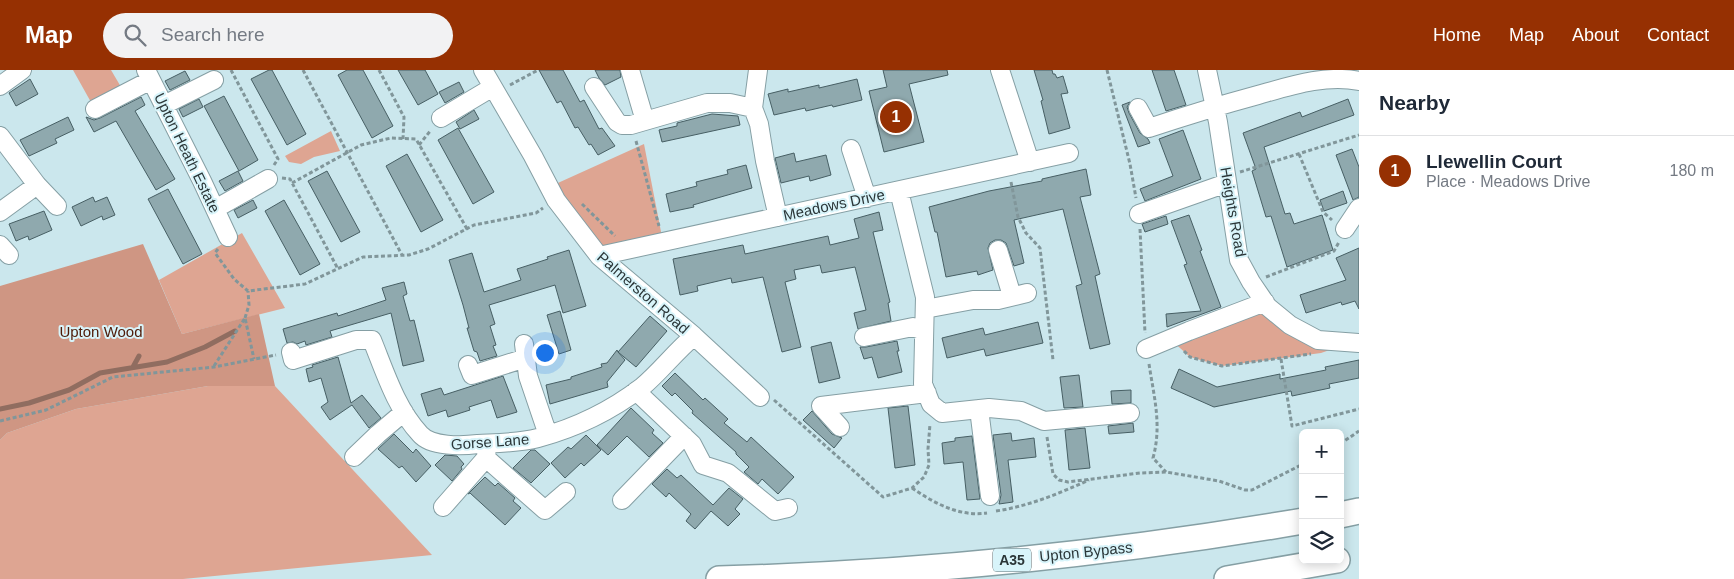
<!DOCTYPE html>
<html lang="en">
<head>
<meta charset="utf-8">
<style>
	body { margin:0; font-family:Arial,sans-serif; background:#f2f2f3; color:#1f2937 }
	.controls { position:absolute; right:15px; bottom:15px; display:grid; overflow:hidden; border-radius:8px; box-shadow:0 2px 12px #0003 }
	.controls button { width:45px; height:45px; display:grid; place-items:center; padding:0; border:0; border-bottom:1px solid #e0e1e3; background:#fff; color:#1f2937; font:25px sans-serif }
	.you { position:absolute; left:544px; top:282px; width:18px; height:18px; margin:-12px; border:4px solid #fff; border-radius:50%; background:#1a73e8; box-shadow:0 0 0 8px #1a73e833 }
	.badge { display:grid; place-items:center; width:32px; height:32px; border-radius:50%; background:#963002; color:#fff; font-size:16px; font-weight:700 }
	.pin { position:absolute; translate:-50% -50%; border:2px solid #fff; box-shadow:0 1px 5px #0006 }
	.list { margin:0; padding:0; list-style:none }
	h2 { display:flex; justify-content:space-between; align-items:center; height:65px; margin:0; padding:0 20px; font-size:21px }
	h2 small { font-size:16px; font-weight:400; color:#747a83 }
	.list li { display:grid; grid-template-columns:32px 1fr auto; gap:15px; align-items:center; box-sizing:border-box; height:70px; padding:0 20px; border-top:1px solid #e0e1e3 }
	.list b { display:block; font-size:19px; white-space:nowrap }
	.list p { margin:0; font-size:16px; white-space:nowrap; color:#747a83 }
	.list em { font-size:16px; font-style:normal; color:#747a83 }
	.icon { flex:none; width:28px; height:28px; fill:none; stroke:currentColor; stroke-width:2; stroke-linecap:round; stroke-linejoin:round }
	.map { position:relative; flex:none; width:1359px; height:509px; overflow:hidden }
	header { display:flex; align-items:center; gap:30px; box-sizing:border-box; height:70px; padding:0 25px; background:#963002; color:#fff }
	header strong { font-size:24px }
	nav { display:flex; gap:28px; margin-inline-start:auto; font-size:18px }
	.search { width:350px; height:45px; background:#f2f2f3; display:flex; align-items:center; gap:12px; box-sizing:border-box; padding:0 18px; border-radius:28px; color:#747a83; font-size:19px }
	main { display:flex }
	aside { flex:1; background:#fff }
	.map>svg:first-child { display:block }
	.green { fill:#dea592 }
	.forest { fill:#cf9683 }
	.lines { fill:none; stroke-linecap:round; stroke-linejoin:round }
	.stream { stroke:#906d60; stroke-width:5 }
	.building { fill:#8fa9ae; stroke:#475f64 }
	.minor-casing { stroke:#859fa4; stroke-width:20 }
	.highway-casing { stroke:#859fa4; stroke-width:28 }
	.path { stroke:#81969a; stroke-width:3; stroke-dasharray:4 2.5; stroke-linecap:butt }
	.minor { stroke:#fff; stroke-width:18 }
	.highway { stroke:#fff; stroke-width:25 }
	.labels { text-anchor:middle; stroke-width:4; stroke-linejoin:round; paint-order:stroke }
	.shield { fill:#d8f4fa; stroke:#5f6f72; stroke-width:1 }
	.shield-label { font-size:14px; font-weight:bold; fill:#2b3638 }
	.street-label { font-size:15px; fill:#2b3638; stroke:#d8f4fa }
	.park-label { font-size:15px; fill:#4f1b08; stroke:#d8f4fa }
</style>
</head>
<body>
<header>
<strong>Map</strong>
<div class="search"><svg class="icon" aria-label="search" viewBox="0 0 24 24"><circle cx="10" cy="10" r="6"/><path d="M15 15l6 6"/></svg>Search here</div>
<nav><a>Home</a><a>Map</a><a>About</a><a>Contact</a></nav>
</header>
<main>
<div class="map">
<svg width="1359" height="509" viewBox="0 0 1359 509">
	<rect width="100%" height="100%" fill="#cbe7ed"/>
	<path class="green" d="M 73,0 L 111,0 L 121,17 L 92,34 Z
		M 331,61 L 340,81 L 314,87 L 301,94 L 289,92 L 285,86 Z
		M 644,74 L 663,172 L 599,186 L 549,117 Z
		M 242,163 L 285,238 L 182,264 L 159,210 Z
		M 1265,232 L 1290,255 L 1350,273 L 1321,283 L 1222,296 L 1190,287 L 1170,269 Z
		M 208,316 L 275,316 L 432,485 L 183,509 L 0,509 L 0,370 L 7,363 L 76,339 Z"/>
	<path class="forest" d="M 143,174 L 182,264 L 259,244 L 275,316 L 208,316 L 76,339 L 7,363 L 0,370 L 0,216 Z"/>
	<g class="lines">
		<path class="stream" d="M 133,297 L 139,286
			M 0,339 L 29,333 L 69,320 L 100,303 L 167,292 L 205,277 L 235,261"/>
	</g>
	<path class="building" d="M 269,0 L 272,0 L 306,64 L 287,75 L 251,9 Z
		M 347,0 L 363,0 L 393,56 L 372,68 L 338,5 Z
		M 398,0 L 425,0 L 438,24 L 418,35 Z
		M 539,0 L 563,0 L 580,32 L 584,30 L 599,59 L 602,58 L 615,76 L 598,85 L 591,74 L 589,75 L 578,57 L 575,58 L 561,31 L 557,33 Z
		M 595,0 L 620,0 L 621,7 L 605,15 L 599,8 Z
		M 883,0 L 947,0 L 948,5 L 909,14 L 924,72 L 884,82 L 869,21 L 887,17 Z
		M 1034,0 L 1052,0 L 1053,4 L 1055,4 L 1057,8 L 1063,6 L 1068,23 L 1061,24 L 1070,58 L 1049,64 L 1041,31 L 1043,30 Z
		M 1152,0 L 1174,0 L 1186,35 L 1166,41 Z
		M 185,1 L 190,10 L 170,20 L 165,11 Z
		M 30,9 L 38,24 L 16,36 L 9,23 Z
		M 857,9 L 862,30 L 833,37 L 832,35 L 806,41 L 805,38 L 774,45 L 768,24 L 788,19 L 788,22 L 819,15 L 819,18 Z
		M 459,12 L 464,22 L 445,33 L 439,22 Z
		M 224,26 L 258,90 L 239,101 L 204,36 Z
		M 141,27 L 145,35 L 135,41 L 175,109 L 156,120 L 116,51 L 94,62 L 86,47 L 94,50 L 100,48 Z
		M 199,29 L 203,37 L 183,47 L 179,39 Z
		M 1348,29 L 1354,45 L 1264,77 L 1285,144 L 1290,143 L 1294,154 L 1322,145 L 1333,180 L 1287,197 L 1271,146 L 1266,147 L 1252,101 L 1256,99 L 1243,63 L 1300,42 L 1302,47 Z
		M 1130,32 L 1127,37 L 1129,43 L 1140,63 L 1148,69 L 1150,73 L 1138,77 L 1122,35 Z
		M 474,40 L 479,49 L 460,59 L 456,52 Z
		M 712,44 L 738,46 L 740,55 L 662,72 L 659,60 L 677,56 L 677,53 Z
		M 68,47 L 74,60 L 55,69 L 57,73 L 29,86 L 20,70 Z
		M 458,58 L 494,122 L 473,134 L 438,70 Z
		M 1183,60 L 1201,109 L 1145,131 L 1140,119 L 1173,106 L 1159,69 Z
		M 1352,79 L 1359,97 L 1359,127 L 1353,130 L 1336,85 Z
		M 794,83 L 796,92 L 826,85 L 831,105 L 810,111 L 809,106 L 781,113 L 775,88 Z
		M 407,84 L 443,150 L 421,162 L 386,96 Z
		M 746,95 L 752,118 L 693,135 L 694,137 L 670,142 L 666,124 L 697,116 L 696,112 L 728,104 L 727,100 Z
		M 1086,99 L 1091,125 L 1080,127 L 1100,204 L 1095,206 L 1110,274 L 1090,279 L 1076,216 L 1082,214 L 1063,139 L 1014,150 L 1024,193 L 1014,196 L 1006,173 L 1001,170 L 995,170 L 990,173 L 988,178 L 993,200 L 978,205 L 977,201 L 946,207 L 937,162 L 935,162 L 929,137 L 989,121 L 1042,111 L 1042,109 Z
		M 238,101 L 243,111 L 225,121 L 219,111 Z
		M 327,101 L 360,162 L 341,172 L 308,111 Z
		M 168,119 L 202,184 L 183,194 L 148,129 Z
		M 1343,121 L 1347,133 L 1324,141 L 1320,130 Z
		M 93,127 L 95,132 L 107,127 L 115,145 L 103,150 L 102,146 L 81,156 L 72,137 Z
		M 253,130 L 257,138 L 238,148 L 234,140 Z
		M 284,130 L 320,194 L 300,205 L 265,141 Z
		M 44,141 L 52,160 L 29,170 L 28,166 L 16,171 L 9,154 Z
		M 879,142 L 883,160 L 873,162 L 890,232 L 888,233 L 891,251 L 858,259 L 854,243 L 866,240 L 855,197 L 822,203 L 820,195 L 794,200 L 796,209 L 785,212 L 801,277 L 782,282 L 763,207 L 732,213 L 731,208 L 697,216 L 698,221 L 680,225 L 673,189 L 743,175 L 745,184 L 828,166 L 830,175 L 859,168 L 854,149 Z
		M 1189,145 L 1202,180 L 1200,181 L 1221,237 L 1167,257 L 1166,244 L 1201,241 L 1184,195 L 1187,194 L 1171,151 Z
		M 1166,146 L 1168,154 L 1145,162 L 1142,154 Z
		M 1359,178 L 1359,239 L 1355,231 L 1342,235 L 1341,232 L 1306,243 L 1300,225 L 1346,210 L 1336,188 Z
		M 569,180 L 586,236 L 563,243 L 555,215 L 489,235 L 495,254 L 490,256 L 496,275 L 493,276 L 497,286 L 480,291 L 477,282 L 474,281 L 467,258 L 469,258 L 463,235 L 449,190 L 472,183 L 484,222 L 521,210 L 517,199 L 548,189 L 547,187 Z
		M 404,212 L 407,224 L 403,226 L 410,251 L 414,250 L 424,291 L 403,296 L 391,243 L 330,261 L 332,267 L 306,275 L 305,271 L 297,274 L 293,272 L 287,273 L 283,259 L 337,243 L 338,246 L 386,230 L 382,218 Z
		M 560,241 L 571,280 L 559,284 L 547,245 Z
		M 650,246 L 667,261 L 636,297 L 618,282 L 625,290 L 607,312 L 608,317 L 550,334 L 546,315 L 571,309 L 571,307 L 602,297 L 601,294 L 607,293 L 617,280 L 618,282 Z
		M 1038,252 L 1043,273 L 986,286 L 984,279 L 947,288 L 942,268 L 983,258 L 985,265 Z
		M 897,271 L 899,281 L 897,281 L 902,302 L 878,308 L 872,287 L 864,289 L 860,277 L 866,277 Z
		M 831,272 L 840,308 L 819,313 L 811,277 Z
		M 338,287 L 351,333 L 362,325 L 381,348 L 369,358 L 352,335 L 330,350 L 321,337 L 328,332 L 321,308 L 309,312 L 306,299 L 313,297 L 312,295 Z
		M 1359,290 L 1359,308 L 1329,314 L 1330,318 L 1292,326 L 1291,321 L 1214,337 L 1171,318 L 1179,299 L 1217,317 L 1280,304 L 1280,309 L 1326,300 L 1325,297 Z
		M 675,303 L 703,330 L 705,328 L 728,349 L 724,353 L 747,372 L 751,367 L 794,407 L 778,424 L 762,409 L 758,414 L 744,402 L 749,397 L 736,384 L 736,382 L 692,343 L 693,341 L 675,323 L 672,326 L 662,316 Z
		M 1079,305 L 1083,337 L 1064,338 L 1060,307 Z
		M 503,306 L 517,342 L 497,348 L 491,330 L 469,337 L 470,340 L 448,347 L 446,340 L 428,346 L 421,324 L 441,318 L 444,325 Z
		M 1131,320 L 1131,333 L 1112,334 L 1111,321 Z
		M 908,336 L 915,395 L 895,398 L 888,338 Z
		M 631,338 L 654,360 L 652,363 L 663,373 L 649,387 L 627,366 L 608,385 L 597,375 Z
		M 812,341 L 832,364 L 842,368 L 834,378 L 803,350 Z
		M 1133,353 L 1134,362 L 1109,364 L 1108,356 Z
		M 1085,358 L 1090,398 L 1069,400 L 1065,360 Z
		M 1011,363 L 1012,371 L 1034,368 L 1036,387 L 1008,390 L 1013,432 L 999,434 L 1001,425 L 993,365 Z
		M 394,364 L 413,383 L 416,379 L 431,396 L 416,412 L 402,396 L 399,398 L 378,379 Z
		M 586,365 L 601,380 L 584,396 L 581,393 L 565,408 L 551,393 L 568,377 L 571,379 Z
		M 972,366 L 980,429 L 967,430 L 963,392 L 944,394 L 942,373 L 955,371 L 955,368 Z
		M 531,380 L 535,380 L 550,394 L 531,413 L 513,398 Z
		M 445,385 L 457,386 L 464,394 L 461,397 L 462,399 L 452,411 L 435,395 Z
		M 667,399 L 677,408 L 681,405 L 713,435 L 729,418 L 743,429 L 735,439 L 740,444 L 728,456 L 711,441 L 695,459 L 686,451 L 691,444 L 669,423 L 666,427 L 652,414 Z
		M 485,407 L 495,416 L 498,413 L 515,428 L 513,431 L 521,438 L 505,455 L 470,423 L 468,424 Z"/>
	<g class="lines">
		<g class="minor-casing">
			<path id="minor" d="M 146,0 L 202,111 L 228,167
				M 483,0 L 533,86 L 556,130 L 599,186 L 694,266 L 760,327
				M 630,0 L 645,51
				M 1000,0 L 1030,92
				M 1207,0 L 1218,52 L 1239,190 L 1251,212 L 1268,237 L 1290,255 L 1318,270 L 1359,273
				M 0,16 L 22,0
				M 594,17 L 617,52 L 622,55 L 631,55 L 707,33 L 730,33 L 753,38 L 759,54 L 765,91 L 778,147
				M 164,35 L 214,10
				M 753,38 L 758,0
				M 1138,38 L 1149,58 C 1185,46 1221,35 1258,25 C 1290,16 1326,4 1359,11
				M 95,39 L 151,10
				M 441,48 L 493,17
				M 0,66 L 37,115 L 57,136
				M 851,79 L 867,128
				M 899,121 L 925,227 L 923,314 L 931,334 L 942,343 L 989,338 L 1021,341 L 1044,351 L 1130,343
				M 215,139 L 268,109
				M 0,142 L 37,115
				M 1139,144 L 1227,113
				M 1345,159 L 1359,138
				M 0,175 L 9,185
				M 998,180 L 1012,226
				M 599,186 L 1069,83
				M 925,239 L 973,230 L 998,230 L 1027,223
				M 864,267 L 913,257 L 924,261
				M 524,274 L 528,306 L 548,365
				M 1146,279 L 1189,261 L 1265,232
				M 291,282 L 293,290 L 356,270 L 372,270 C 385,302 396,338 420,364 C 431,377 462,376 478,374 C 497,373 519,373 538,368 C 575,358 612,340 642,317 C 660,302 675,282 694,266
				M 468,295 L 472,305 L 526,288
				M 636,321 L 692,374 L 703,395 L 728,403 L 775,441 L 788,438
				M 979,339 L 990,426
				M 840,357 L 821,336 L 927,323
				M 487,374 L 486,388 L 545,440 L 566,422
				M 354,387 L 378,364 L 404,342
				M 622,430 L 684,366
				M 443,437 L 486,388"/>
		</g>
		<g class="highway-casing">
			<path id="highway" d="M 1340,445 L 1359,441
				M 719,509 C 915,504 1110,484 1303,451
				M 1227,509 L 1337,490"/>
		</g>
		<path class="path" d="M 231,0 L 278,89 L 274,95
			M 303,0 L 402,185
			M 379,0 L 404,47 L 403,69
			M 1107,0 L 1130,94 L 1136,128
			M 510,15 L 538,0
			M 636,71 L 659,156
			M 419,75 L 431,60
			M 1299,84 L 1323,142 L 1332,150
			M 1240,102 L 1359,65
			M 282,108 L 290,109 L 338,199
			M 1011,112 L 1018,147 L 1026,163 L 1040,178 L 1053,290
			M 292,113 L 361,75 L 391,68 L 416,69 L 467,159
			M 582,134 L 615,166
			M 1140,159 L 1145,263
			M 218,179 L 215,183 L 234,209 L 248,221 L 305,214 L 363,187 L 409,185 L 428,179 L 474,155 L 536,143 L 543,138
			M 1266,207 L 1334,181 L 1339,172
			M 245,248 L 249,235 L 248,221
			M 1184,281 L 1190,287 L 1222,296 L 1311,284
			M 1281,289 L 1292,356 L 1359,339
			M 1149,294 C 1154,327 1162,355 1153,388 L 1166,402
			M 214,296 L 245,248 L 254,289
			M 774,330 L 883,427 L 912,418 L 924,407 L 929,395 L 928,379 L 930,354
			M 0,351 L 46,340 L 113,307 L 214,297 L 276,285
			M 1047,367 L 1053,404 L 1059,410 L 1068,412 L 1140,403 L 1166,402 L 1219,411 L 1245,420 L 1252,420 L 1303,394
			M 1340,374 L 1359,361
			M 912,418 C 934,433 959,447 987,443
			M 996,441 C 1029,436 1058,424 1089,410"/>
		<use href="#minor" class="minor"/>
		<use href="#highway" class="highway"/>
	</g>
	<g class="labels">
		<rect class="shield" x="993" y="478.5" width="38" height="23" rx="4"/>
		<g class="shield-label">
			<text x="1012" y="495">A35</text>
		</g>
		<g class="street-label">
			<text transform="translate(187 83) rotate(64)" y="5">Upton Heath Estate</text>
			<text transform="translate(834 135) rotate(-12)" y="5">Meadows Drive</text>
			<text transform="translate(1233 142) rotate(80)" y="5">Heights Road</text>
			<text transform="translate(643 223) rotate(41)" y="5">Palmerston Road</text>
			<text transform="translate(490 372) rotate(-4)" y="5">Gorse Lane</text>
			<text transform="translate(1086 482) rotate(-6)" y="5">Upton Bypass</text>
		</g>
		<g class="park-label">
			<text x="101" y="267">Upton Wood</text>
		</g>
	</g>
</svg>
<div class="controls">
<button>+</button>
<button>−</button>
<button><svg class="icon" aria-label="layers" viewBox="0 0 24 24"><path d="M12 4l9 5-9 5-9-5zM3 14l9 5 9-5"/></svg></button>
</div>
<div class="you"></div>
<div class="pin badge" style="left:896px;top:47px">1</div>
</div>
<aside>
<h2>Nearby<small></small></h2>
<ul class="list">
<li><span class="badge">1</span><div><b>Llewellin Court</b><p>Place · Meadows Drive</p></div><em>180 m</em></li>
</ul>
</aside>
</main>
</body>
</html>
